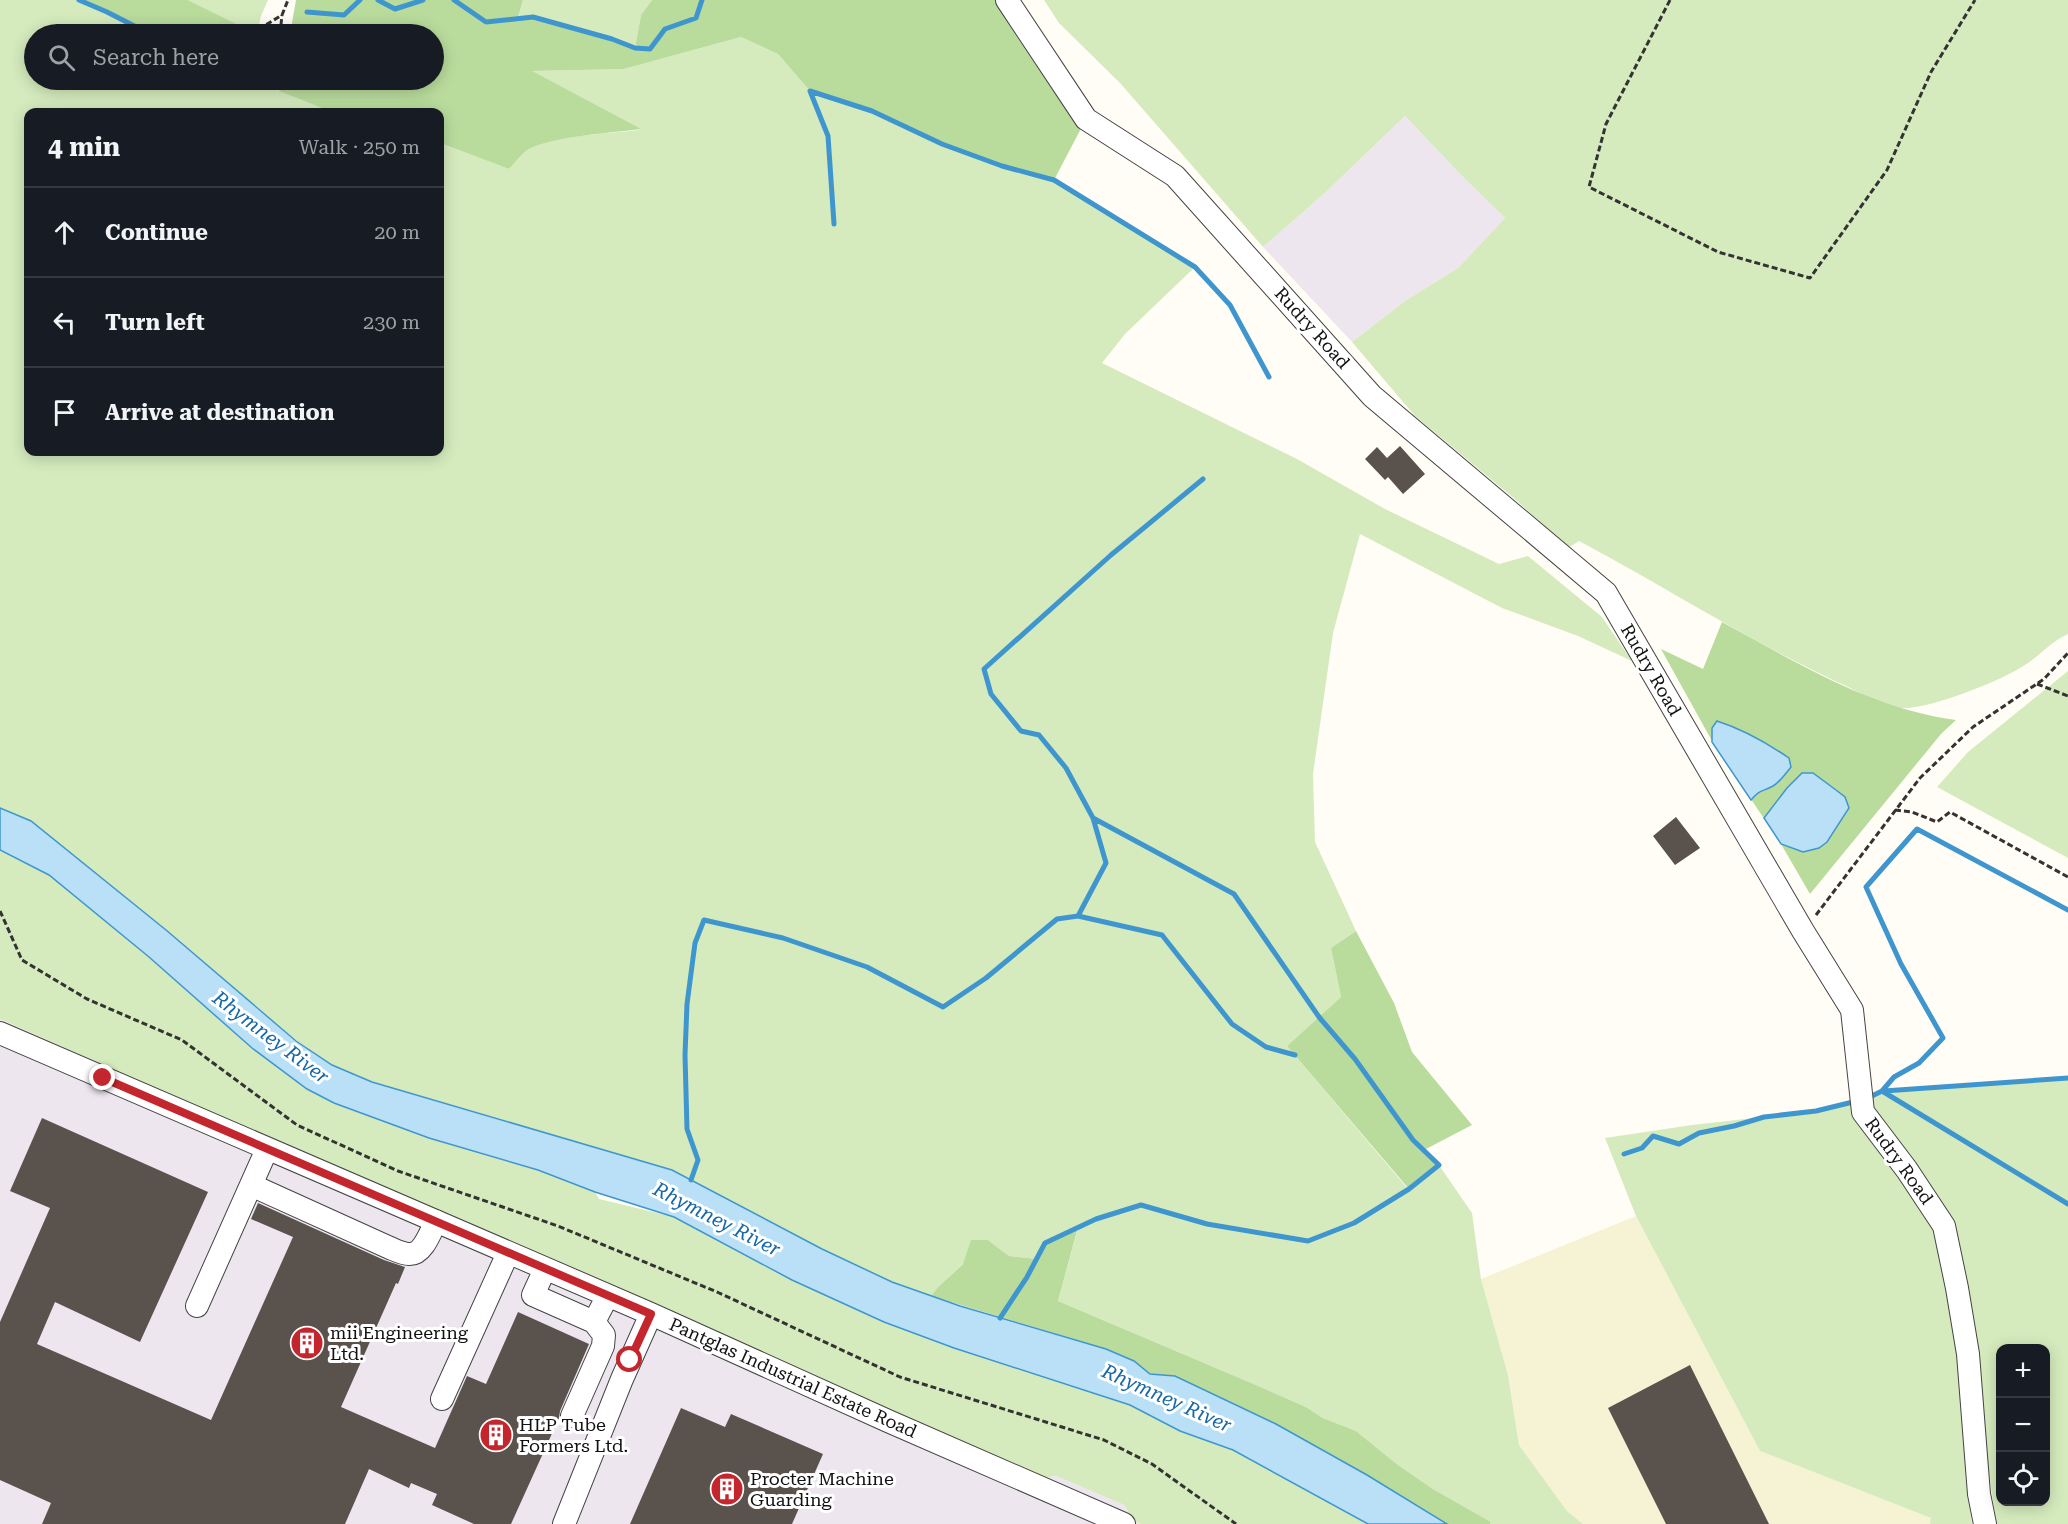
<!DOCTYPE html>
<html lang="en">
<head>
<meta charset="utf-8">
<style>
	body { margin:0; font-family:"Roboto Serif",serif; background:#20242c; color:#f1f3f6 }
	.controls { position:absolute; right:18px; bottom:18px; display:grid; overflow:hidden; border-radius:12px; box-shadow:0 3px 15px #0003 }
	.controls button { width:54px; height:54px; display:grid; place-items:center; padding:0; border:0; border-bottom:2px solid #363941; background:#171b24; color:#f1f3f6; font:30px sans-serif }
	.stop { position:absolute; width:18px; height:18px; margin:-14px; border:4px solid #c4262e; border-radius:50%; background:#fff }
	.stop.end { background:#c4262e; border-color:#fff; box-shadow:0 2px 6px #0008 }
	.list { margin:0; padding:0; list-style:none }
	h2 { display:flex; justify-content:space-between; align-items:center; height:78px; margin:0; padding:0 24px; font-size:26px }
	h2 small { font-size:20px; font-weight:400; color:#9ea1a6 }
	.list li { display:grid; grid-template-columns:39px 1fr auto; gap:18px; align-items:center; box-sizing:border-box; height:90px; padding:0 24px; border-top:2px solid #363941 }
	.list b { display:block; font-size:22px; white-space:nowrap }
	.list em { font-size:20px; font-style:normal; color:#9ea1a6 }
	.icon { flex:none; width:33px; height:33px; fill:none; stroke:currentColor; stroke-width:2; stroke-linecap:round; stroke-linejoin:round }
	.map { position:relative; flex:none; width:2068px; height:1524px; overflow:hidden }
	.search { position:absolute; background:#171b24; box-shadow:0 3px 15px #0003; left:24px; top:24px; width:420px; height:66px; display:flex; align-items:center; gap:15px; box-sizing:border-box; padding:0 21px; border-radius:33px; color:#9ea1a6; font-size:22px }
	.panel { position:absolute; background:#171b24; box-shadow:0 3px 15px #0003; left:24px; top:108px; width:420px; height:348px; border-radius:12px }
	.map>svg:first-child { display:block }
	.industrial { fill:#eee6ef }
	.farmland { fill:#f6f3d4 }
	.green { fill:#d5ebbd; fill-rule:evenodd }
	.forest { fill:#b9dc9c }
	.water { fill:#b9e0f7; stroke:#3f96cf; stroke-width:1.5 }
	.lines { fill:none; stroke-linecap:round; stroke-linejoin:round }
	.stream { stroke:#3f96cf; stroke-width:5 }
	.building { fill:#5a524d }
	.minor-casing { stroke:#444; stroke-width:24 }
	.path { stroke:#333; stroke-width:3; stroke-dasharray:6 3; stroke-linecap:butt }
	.minor { stroke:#fff; stroke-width:22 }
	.route { stroke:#c4262e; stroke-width:8 }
	.labels { text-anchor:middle; stroke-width:6; stroke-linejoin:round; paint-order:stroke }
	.street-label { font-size:18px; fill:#111; stroke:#fff }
	.poi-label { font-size:18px; fill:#111; stroke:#fff; text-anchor:start }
	.water-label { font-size:20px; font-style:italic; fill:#1768a6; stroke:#fff }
</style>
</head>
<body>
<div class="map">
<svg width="2068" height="1524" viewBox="0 0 2068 1524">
	<rect width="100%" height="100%" fill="#fffdf5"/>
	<path class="industrial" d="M 1405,116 L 1459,173 L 1505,218 L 1458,268 L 1405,301 L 1352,342 L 1263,247 L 1326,192 Z
		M 0,1019 L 1035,1479 L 1056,1476 L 1124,1505 L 1134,1521 L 1141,1524 L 0,1524 Z"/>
	<path class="farmland" d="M 1636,1216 L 1760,1451 L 1932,1518 L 1930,1524 L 1583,1524 L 1567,1511 L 1519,1445 L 1508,1375 L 1481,1279 Z"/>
	<path class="green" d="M 0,0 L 79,0 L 107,12 L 150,34 L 34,34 L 34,80 L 252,80 L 332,112 L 28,112 L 28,452 L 440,452 L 440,143 L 509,169 C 515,163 522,153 529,149 C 554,136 610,133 640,130 L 531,71 L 624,69 L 741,37 L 778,54 L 810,91 L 872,111 L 942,144 L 1002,166 L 1054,180 L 1195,267 L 1125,334 L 1102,363 L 1297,459 L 1385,509 L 1499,564 L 1528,556 L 1602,617 L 1632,661 L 1578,636 L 1502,608 L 1360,534 L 1333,633 L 1313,774 L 1315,842 L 1356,931 L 1331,948 L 1341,997 L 1287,1046 L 1408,1189 L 1439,1165 L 1472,1213 L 1481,1279 L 1508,1375 L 1519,1445 L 1567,1511 L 1583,1524 L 1490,1524 L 1491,1522 L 1433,1489 L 1398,1465 L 1356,1431 L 1323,1418 L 1306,1407 L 1256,1385 L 1058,1301 L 1078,1228 L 1037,1259 L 1009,1256 L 988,1240 L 938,1287 L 931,1296 L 892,1282 L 822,1249 L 672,1170 L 372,1082 L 332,1065 L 296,1040 L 166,930 L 31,821 L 0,808 Z
		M 188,0 L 268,0 L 261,16 L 257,34 Z
		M 523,0 L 652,0 L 641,15 L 635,48 L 612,39 L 518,19 Z
		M 1044,0 L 2068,0 L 2068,634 C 2050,642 2038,658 2020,668 C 1997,682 1932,708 1905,708 C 1886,709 1863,694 1846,686 C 1754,644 1669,589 1579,541 L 1568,548 L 1516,500 L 1415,416 L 1352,342 L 1405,301 L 1458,268 L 1505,218 L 1459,173 L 1405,116 L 1326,192 L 1263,247 L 1120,83 L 1059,23 Z
		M 2068,671 L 2068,858 L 1937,787 L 1968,752 Z
		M 0,850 L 49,875 L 149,957 L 252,1048 L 334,1103 L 429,1138 L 538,1170 L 595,1192 L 599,1199 L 674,1217 L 727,1244 L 1069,1384 L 1130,1404 L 1180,1431 L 1233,1450 L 1368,1524 L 1141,1524 L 1134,1521 L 1124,1505 L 1056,1476 L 1035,1479 L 0,1019 Z
		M 2068,1078 L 2068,1524 L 1996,1524 L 1962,1267 L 1877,1122 L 1870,1098 L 1882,1091 ZM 2000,1348 L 2046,1348 L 2046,1502 L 2000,1502 Z
		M 1851,1102 L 1931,1220 L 1949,1288 L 1961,1384 L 1966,1473 L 1972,1524 L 1930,1524 L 1931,1518 L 1760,1451 L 1636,1216 L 1605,1138 L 1692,1125 L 1816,1111 Z"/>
	<path class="forest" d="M 79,0 L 188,0 L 257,34 L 150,34 L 108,12 Z
		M 296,0 L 523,0 L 518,18 L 533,17 L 612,39 L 635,48 L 641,15 L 652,0 L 1007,0 L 1086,119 L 1054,180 L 1002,166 L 942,144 L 872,111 L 810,91 L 778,54 L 741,37 L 624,69 L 532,71 L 641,129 C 611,133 555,136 529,149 C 522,153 515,163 509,169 L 440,143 L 440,112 L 332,112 L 279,91 L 281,80 L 434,80 L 434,34 L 290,34 Z
		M 1722,622 C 1796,662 1871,709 1956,720 L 1941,734 L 1810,894 L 1781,844 L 1712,741 L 1661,649 L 1703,669 Z
		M 1356,931 L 1394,1003 L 1412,1052 L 1472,1125 L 1426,1149 L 1439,1165 L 1409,1189 L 1287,1046 L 1341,997 L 1331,948 Z
		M 1078,1227 L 1058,1301 L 1256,1385 L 1306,1407 L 1323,1418 L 1356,1431 L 1398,1465 L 1433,1489 L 1491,1522 L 1490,1524 L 1447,1524 L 1367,1475 L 1175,1376 L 1150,1374 L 1134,1361 L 1106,1349 L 931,1296 L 938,1287 L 963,1264 L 971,1240 L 988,1240 L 1009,1256 L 1037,1259 L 1045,1243 Z"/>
	<path class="water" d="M 1717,721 C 1742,729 1767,743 1789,758 L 1791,767 C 1786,773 1780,782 1773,786 C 1762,792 1760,789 1751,800 L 1712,742 L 1712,728 Z
		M 1802,773 L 1813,773 L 1836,790 L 1845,797 L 1849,808 L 1827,842 L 1819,848 L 1803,852 L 1781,844 L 1764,818 L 1787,788 Z
		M 0,808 L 31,821 L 166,930 L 296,1041 L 332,1065 L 372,1082 L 672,1170 L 822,1249 L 892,1282 L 960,1306 L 1106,1349 L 1134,1361 L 1150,1374 L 1175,1376 L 1276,1424 L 1367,1475 L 1447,1524 L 1368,1524 L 1233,1450 L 1180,1431 L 1130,1405 L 954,1348 L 884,1322 L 792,1280 L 674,1217 L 595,1192 L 538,1170 L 429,1138 L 334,1103 L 307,1089 L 252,1048 L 149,957 L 49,875 L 0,850 Z"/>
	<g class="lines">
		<path class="stream" d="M 79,0 L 107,12 L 150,34
			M 378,0 L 395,9 L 423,0
			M 454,0 L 486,22 L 533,17 L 612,39 L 635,48 L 650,49 L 665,29 L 696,18 L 702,0
			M 307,12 L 344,15 L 360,0
			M 834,224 L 828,136 L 810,91 L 872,111 L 942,144 L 1002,166 L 1054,180 L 1195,267 L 1230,305 L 1269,377
			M 1093,818 L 1066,768 L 1039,735 L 1021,731 L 991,694 L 984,669 L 1111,555 L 1203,479
			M 1078,916 L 1162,935 L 1232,1024 L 1266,1047 L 1295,1055
			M 1882,1091 L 1894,1077 L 1919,1063 L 1943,1038 L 1901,964 L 1866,887 L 1917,829 L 2068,910
			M 1884,1091 L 2068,1078
			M 1866,1099 L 1882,1091 L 2068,1204
			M 1624,1154 L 1642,1148 L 1653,1136 L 1679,1144 L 1699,1133 L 1734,1126 L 1764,1117 L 1816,1111 L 1857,1101
			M 691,1180 L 698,1160 L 687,1129 L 685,1055 L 687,1004 L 695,943 L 704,920 L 783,938 L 867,967 L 943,1007 L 986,978 L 1057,919 L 1078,916 L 1106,863 L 1093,818 L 1234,894 L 1319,1017 L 1355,1059 L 1413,1140 L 1439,1165 L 1409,1189 L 1354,1223 L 1308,1241 L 1207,1224 L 1141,1205 L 1096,1219 L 1045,1243 L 1027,1277 L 1000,1318"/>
	</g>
	<path class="building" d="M 1400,446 L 1425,474 L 1403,494 L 1388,477 L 1385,480 L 1365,459 L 1377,447 L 1387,458 Z
		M 1676,817 L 1700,848 L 1675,865 L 1653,836 Z
		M 42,1118 L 208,1192 L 140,1342 L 55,1302 L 37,1344 L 211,1420 L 293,1237 L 251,1219 L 258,1203 L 384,1260 L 405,1267 L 398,1284 L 396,1283 L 341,1407 L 435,1448 L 467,1376 L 486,1384 L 518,1312 L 589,1344 L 560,1411 L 559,1418 L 511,1524 L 474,1524 L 432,1505 L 437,1494 L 411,1483 L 409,1488 L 369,1469 L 345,1524 L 42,1524 L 51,1503 L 0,1480 L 0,1322 L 50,1208 L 10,1191 Z
		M 1690,1365 L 1769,1524 L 1666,1524 L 1608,1408 Z
		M 681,1408 L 725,1427 L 731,1414 L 823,1454 L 792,1524 L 630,1524 Z"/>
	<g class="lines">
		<g class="minor-casing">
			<path id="minor" d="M 1007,0 L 1086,119 L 1175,176 L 1372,396 L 1606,593 L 1803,931 L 1852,1010 L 1863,1112 L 1907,1170 L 1944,1226 L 1957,1288 L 1968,1354 L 1979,1494 L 1985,1524
				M 0,1033 L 651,1314 L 888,1421 L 1124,1524
				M 251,1185 L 390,1248 C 395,1250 403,1254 409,1254 C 423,1255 431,1231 436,1221
				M 545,1269 L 533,1295 L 594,1322
				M 197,1306 L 267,1149
				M 442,1399 L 508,1253
				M 572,1416 L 603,1346 L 604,1335 L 594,1322 L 607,1297
				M 564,1524 L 622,1379 L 651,1314"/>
		</g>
		<path class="path" d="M 1670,0 L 1606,124 L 1589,187 L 1718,252 L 1810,278 L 1887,170 L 1931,72 L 1975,0
			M 251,34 L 282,15 L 288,0
			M 280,34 L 282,15
			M 264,89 L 268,80
			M 2037,684 L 2068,696
			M 1895,810 L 1912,812 L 1937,822 L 1950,812 L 2068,877
			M 0,911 L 22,960 L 87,999 L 182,1040 L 297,1125 L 398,1171 L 558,1226 L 717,1292 L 900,1377 L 1104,1440 L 1152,1464 L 1236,1524
			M 1816,915 L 1920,778 L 1973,727 L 2044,679 L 2068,653"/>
		<use href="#minor" class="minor"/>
	</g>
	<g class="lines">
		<path class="route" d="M 103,1078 L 651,1314 L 630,1360"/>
	</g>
	<defs>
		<g id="building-disc" transform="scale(1.725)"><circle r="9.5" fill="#c4262e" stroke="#fff"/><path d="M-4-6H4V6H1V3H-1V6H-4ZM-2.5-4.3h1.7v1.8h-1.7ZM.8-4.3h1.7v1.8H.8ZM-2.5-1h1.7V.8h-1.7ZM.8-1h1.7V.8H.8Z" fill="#fff"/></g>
	</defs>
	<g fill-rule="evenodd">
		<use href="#building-disc" x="307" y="1343"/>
		<use href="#building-disc" x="496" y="1435"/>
		<use href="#building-disc" x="727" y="1489"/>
	</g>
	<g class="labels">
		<g class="street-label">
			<text transform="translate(1312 328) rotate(48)" y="6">Rudry Road</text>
			<text transform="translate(1651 670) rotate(60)" y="6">Rudry Road</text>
			<text transform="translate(1899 1161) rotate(54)" y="6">Rudry Road</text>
			<text transform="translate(793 1378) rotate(24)" y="6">Pantglas Industrial Estate Road</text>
		</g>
		<g class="poi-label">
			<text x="330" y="1339">mii Engineering<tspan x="330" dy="21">Ltd.</tspan></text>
			<text x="519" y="1431">HLP Tube<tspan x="519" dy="21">Formers Ltd.</tspan></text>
			<text x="750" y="1485">Procter Machine<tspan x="750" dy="21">Guarding</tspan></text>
		</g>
		<g class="water-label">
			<text transform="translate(271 1037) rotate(37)" y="7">Rhymney River</text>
			<text transform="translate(717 1219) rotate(27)" y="7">Rhymney River</text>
			<text transform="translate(1167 1398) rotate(24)" y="7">Rhymney River</text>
		</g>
	</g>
</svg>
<div class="controls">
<button>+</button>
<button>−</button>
<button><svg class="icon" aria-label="locate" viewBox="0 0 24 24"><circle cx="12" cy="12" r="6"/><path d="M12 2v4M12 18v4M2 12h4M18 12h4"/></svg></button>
</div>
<div class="stop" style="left:630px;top:1360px"></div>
<div class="stop end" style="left:103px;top:1078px"></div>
<div class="search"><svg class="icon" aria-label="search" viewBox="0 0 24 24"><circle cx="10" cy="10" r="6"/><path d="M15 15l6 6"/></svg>Search here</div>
<section class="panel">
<h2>4 min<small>Walk · 250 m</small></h2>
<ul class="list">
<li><svg class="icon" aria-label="ahead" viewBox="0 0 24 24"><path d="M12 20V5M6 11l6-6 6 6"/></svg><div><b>Continue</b></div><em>20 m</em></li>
<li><svg class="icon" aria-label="left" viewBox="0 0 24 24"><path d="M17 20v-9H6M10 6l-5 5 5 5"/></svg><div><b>Turn left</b></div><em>230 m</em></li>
<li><svg class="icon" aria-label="arrive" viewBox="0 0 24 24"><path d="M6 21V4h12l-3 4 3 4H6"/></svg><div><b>Arrive at destination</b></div></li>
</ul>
</section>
</div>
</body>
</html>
